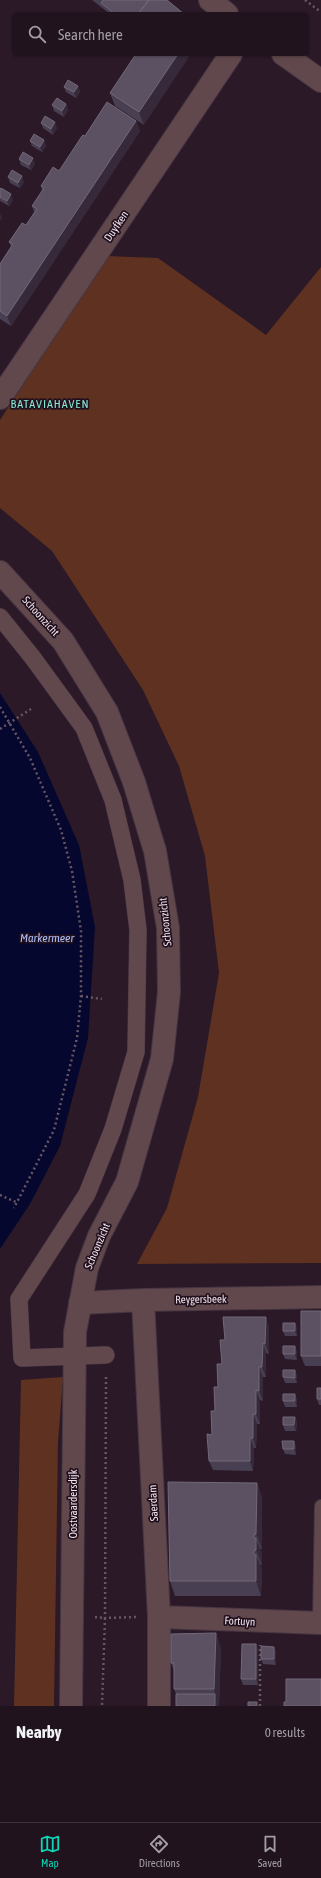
<!DOCTYPE html>
<html lang="en">
<head>
<meta charset="utf-8">
<style>
	body { margin:0; font-family:"Asap Condensed",sans-serif; background:#2d202a; color:#f1f3f6 }
	.list { margin:0; padding:0; list-style:none }
	h2 { display:flex; justify-content:space-between; align-items:center; height:52px; margin:0; padding:0 16px; font-size:17px }
	h2 small { font-size:13px; font-weight:400; color:#a29ea4 }
	.icon { flex:none; width:22px; height:22px; fill:none; stroke:currentColor; stroke-width:2; stroke-linecap:round; stroke-linejoin:round }
	.map { position:relative; flex:none; width:321px; height:1706px; overflow:hidden }
	.search { position:absolute; background:#20131d; box-shadow:0 1px 3px #0004; left:12px; right:12px; top:12px; height:44px; display:flex; align-items:center; gap:10px; box-sizing:border-box; padding:0 14px; border-radius:6px; color:#a29ea4; font-size:15px }
	.sheet { height:116px; background:#20131d }
	nav { display:flex; justify-content:space-around; align-items:center; box-sizing:border-box; height:56px; border-top:1px solid #3d323b; background:#20131d; font-size:11px; color:#a29ea4 }
	nav a { display:grid; justify-items:center; gap:2px }
	nav .on { color:#0dd5b5 }
	.map>svg:first-child { display:block }
	.green { fill:#5f3120 }
	.water { fill:#06072e }
	.lines { fill:none; stroke-linecap:round; stroke-linejoin:round }
	.service-casing { stroke:#473543; stroke-width:14 }
	.pedestrian-casing { stroke:#473543; stroke-width:18 }
	.minor-casing { stroke:#473543; stroke-width:24 }
	.tertiary-casing { stroke:#473543; stroke-width:24 }
	.path { stroke:#675763; stroke-width:2.5; stroke-dasharray:2 3; stroke-linecap:butt }
	.service { stroke:#61484c; stroke-width:12 }
	.pedestrian { stroke:#61484c; stroke-width:17 }
	.minor { stroke:#61484c; stroke-width:22 }
	.tertiary { stroke:#61484c; stroke-width:22 }
	.wall { fill:#493f53 }
	.shaded-wall { fill:#35293a }
	.building { fill:#5b5163; stroke:#726878 }
	.labels { text-anchor:middle; stroke-width:3.5; stroke-linejoin:round; paint-order:stroke }
	.street-label { font-size:11px; fill:#f0e3ec; stroke:#21101d }
	.neighbourhood-label { font-size:12px; letter-spacing:1px; fill:#85e8d0; stroke:#21101d }
	.water-label { font-size:12px; font-style:italic; fill:#aebff9; stroke:#21101d }
</style>
</head>
<body>
<div class="map">
<svg width="321" height="1706" viewBox="0 0 321 1706">
	<rect width="100%" height="100%" fill="#2b1927"/>
	<path class="green" d="M 106,256 L 158,258 L 266,335 L 321,267 L 321,1263 L 137,1264 L 167,1208 L 198,1097 L 219,973 L 205,856 L 179,766 L 143,690 L 52,551 L 0,508 L 0,420 Z
		M 63,1377 L 58,1442 L 54,1706 L 14,1706 L 21,1380 Z"/>
	<path class="water" d="M 0,693 L 38,752 L 79,845 L 95,927 L 88,1038 L 60,1146 L 30,1204 L 0,1249 Z"/>
	<g class="lines">
		<g class="service-casing">
			<path id="service" d="M 319,1623 L 321,1506"/>
		</g>
		<g class="pedestrian-casing">
			<path id="pedestrian" d="M 0,617 L 33,658 L 84,728 L 113,800 L 132,880 L 138,930 L 136,1052 L 113,1129 L 87,1194 L 19,1299 L 22,1358 L 106,1355"/>
		</g>
		<g class="minor-casing">
			<path id="minor" d="M 210,0 L 227,14
				M 283,54 L 321,81
				M 0,398 L 231,54
				M 143,1300 L 159,1617 L 159,1706
				M 80,1303 L 143,1300 L 321,1297
				M 159,1617 L 321,1623"/>
		</g>
		<g class="tertiary-casing">
			<path id="tertiary" d="M 0,572 L 63,641 L 107,712 L 134,782 L 155,851 L 168,928 L 169,992 L 162,1059 L 127,1182 L 99,1236 L 87,1268 L 75,1332 L 71,1706"/>
		</g>
		<path class="path" d="M 305,0 L 321,12
			M 0,707 L 30,758 L 61,830 L 72,871 L 81,931 L 81,996 L 77,1038 L 54,1130 L 14,1208
			M 0,729 L 31,709
			M 81,996 L 102,999
			M 0,1195 L 18,1203
			M 106,1377 L 105,1618 L 136,1617
			M 95,1617 L 105,1618 L 102,1706
			M 260,1706 L 260,1645"/>
		<use href="#service" class="service"/>
		<use href="#pedestrian" class="pedestrian"/>
		<use href="#minor" class="minor"/>
		<use href="#tertiary" class="tertiary"/>
	</g>
	<path class="wall" d="M 92,0 L 167,0 L 184,14 L 110,14 Z
		M 136,54 L 144,125 L 115,106 L 110,93 Z
		M 78,86 L 80,92 L 76,98 L 66,92 L 64,87 Z
		M 66,104 L 68,110 L 64,117 L 54,111 L 52,105 Z
		M 136,121 L 140,131 L 11,326 L 0,319 L 0,264 L 11,247 L 9,242 L 26,225 L 34,212 L 32,206 L 42,191 L 41,186 L 59,171 L 85,136 Z
		M 41,123 L 57,128 L 53,135 L 43,128 Z
		M 44,140 L 46,146 L 42,152 L 32,146 L 30,141 Z
		M 19,159 L 35,164 L 31,170 L 21,165 Z
		M 8,177 L 24,182 L 20,188 L 10,183 Z
		M 0,189 L 13,200 L 9,206 L 0,201 Z
		M 321,1311 L 321,1366 L 305,1366 L 301,1356 Z
		M 269,1327 L 269,1354 L 266,1353 L 266,1377 L 263,1377 L 263,1401 L 260,1400 L 260,1424 L 257,1424 L 256,1448 L 254,1448 L 253,1471 L 213,1470 L 209,1461 L 225,1340 Z
		M 297,1328 L 297,1336 L 285,1336 L 283,1331 Z
		M 295,1346 L 297,1352 L 297,1360 L 285,1359 L 283,1354 Z
		M 295,1370 L 297,1376 L 297,1383 L 285,1383 L 283,1377 Z
		M 321,1388 L 321,1405 L 319,1405 L 317,1399 Z
		M 297,1399 L 297,1407 L 285,1407 L 283,1401 Z
		M 295,1417 L 297,1423 L 296,1431 L 285,1431 L 283,1425 Z
		M 294,1441 L 296,1447 L 296,1455 L 285,1454 L 283,1449 Z
		M 257,1483 L 262,1498 L 262,1549 L 260,1549 L 262,1553 L 262,1565 L 260,1565 L 262,1569 L 261,1596 L 175,1596 L 170,1581 Z
		M 256,1644 L 258,1649 L 258,1685 L 243,1685 L 241,1679 Z
		M 274,1647 L 276,1652 L 276,1665 L 263,1664 L 261,1659 Z
		M 221,1648 L 219,1706 L 176,1694 L 174,1689 L 174,1671 L 171,1663 Z"/>
	<path class="shaded-wall" d="M 178,54 L 191,54 L 144,125 L 139,112 Z
		M 78,86 L 80,92 L 76,98 L 74,92 Z
		M 66,104 L 68,110 L 64,117 L 62,111 Z
		M 136,121 L 140,131 L 11,326 L 7,316 Z
		M 55,122 L 57,128 L 53,135 L 51,129 Z
		M 44,140 L 46,146 L 42,152 L 40,147 Z
		M 33,158 L 35,164 L 31,170 L 29,165 Z
		M 22,176 L 24,182 L 20,188 L 18,183 Z
		M 11,194 L 13,200 L 9,206 L 7,201 Z
		M 0,213 L 2,218 L 0,221 Z
		M 266,1317 L 269,1327 L 269,1354 L 265,1344 Z
		M 295,1323 L 297,1328 L 297,1336 L 295,1331 Z
		M 263,1343 L 266,1353 L 266,1377 L 262,1367 Z
		M 295,1346 L 297,1352 L 297,1360 L 295,1354 Z
		M 259,1367 L 263,1377 L 263,1401 L 259,1391 Z
		M 295,1370 L 297,1376 L 297,1383 L 295,1378 Z
		M 256,1390 L 260,1400 L 260,1424 L 256,1414 Z
		M 295,1394 L 297,1399 L 297,1407 L 295,1401 Z
		M 253,1414 L 257,1424 L 256,1448 L 253,1438 Z
		M 295,1417 L 297,1423 L 296,1431 L 294,1425 Z
		M 250,1438 L 254,1448 L 253,1471 L 250,1461 Z
		M 294,1441 L 296,1447 L 296,1455 L 294,1449 Z
		M 257,1483 L 262,1498 L 262,1549 L 256,1534 Z
		M 254,1534 L 262,1553 L 262,1565 L 256,1550 L 254,1538 Z
		M 254,1550 L 262,1569 L 261,1596 L 256,1581 Z
		M 216,1633 L 221,1648 L 219,1706 L 215,1706 L 215,1694 L 214,1689 Z
		M 256,1644 L 258,1649 L 258,1685 L 256,1679 Z
		M 274,1647 L 276,1652 L 276,1665 L 274,1659 Z"/>
	<path class="building" d="M 103,0 L 149,0 L 138,14 L 115,14 L 101,3 Z
		M 149,0 L 167,0 L 184,14 L 138,14 Z
		M 136,54 L 178,54 L 139,112 L 110,93 Z
		M 68,80 L 78,86 L 74,92 L 64,87 Z
		M 57,98 L 66,104 L 62,111 L 52,105 Z
		M 107,102 L 136,121 L 7,316 L 0,311 L 0,264 L 13,244 L 9,242 L 22,223 L 26,225 L 37,209 L 32,206 L 44,188 L 41,186 L 53,167 L 59,171 L 82,136 L 83,135 L 85,136 Z
		M 45,116 L 55,122 L 51,129 L 41,123 Z
		M 34,134 L 44,140 L 40,147 L 30,141 Z
		M 23,152 L 33,158 L 29,165 L 19,159 Z
		M 12,170 L 22,176 L 18,183 L 8,177 Z
		M 1,188 L 11,194 L 7,201 L 0,197 L 0,189 Z
		M 301,1311 L 321,1311 L 321,1356 L 301,1356 Z
		M 223,1317 L 266,1317 L 265,1344 L 263,1343 L 262,1367 L 259,1367 L 259,1391 L 256,1390 L 256,1414 L 253,1414 L 253,1438 L 250,1438 L 250,1461 L 209,1461 L 207,1434 L 212,1435 L 211,1411 L 215,1411 L 214,1387 L 218,1387 L 217,1364 L 222,1364 L 220,1340 L 225,1340 Z
		M 283,1323 L 295,1323 L 295,1331 L 283,1331 Z
		M 283,1346 L 295,1346 L 295,1354 L 283,1354 Z
		M 283,1370 L 295,1370 L 295,1378 L 283,1377 Z
		M 317,1388 L 321,1388 L 321,1399 L 317,1399 Z
		M 283,1394 L 295,1394 L 295,1401 L 283,1401 Z
		M 283,1417 L 295,1417 L 294,1425 L 283,1425 Z
		M 282,1441 L 294,1441 L 294,1449 L 283,1449 Z
		M 168,1482 L 257,1483 L 256,1534 L 254,1534 L 254,1538 L 256,1538 L 256,1550 L 254,1550 L 254,1554 L 256,1555 L 256,1581 L 170,1581 Z
		M 216,1633 L 214,1689 L 174,1689 L 174,1663 L 171,1663 L 171,1634 Z
		M 242,1644 L 256,1644 L 256,1679 L 241,1679 Z
		M 261,1646 L 274,1647 L 274,1659 L 261,1659 Z
		M 286,1679 L 321,1679 L 321,1706 L 284,1706 L 284,1702 L 286,1702 Z
		M 176,1694 L 215,1694 L 215,1706 L 176,1706 Z
		M 248,1702 L 257,1702 L 257,1706 L 248,1706 Z"/>
	<g class="labels">
		<g class="street-label">
			<text transform="translate(116 226) rotate(-56)" y="4">Duyfken</text>
			<text transform="translate(41 616) rotate(48)" y="4">Schoonzicht</text>
			<text transform="translate(165 922) rotate(-96)" y="4">Schoonzicht</text>
			<text transform="translate(97 1246) rotate(-67)" y="4">Schoonzicht</text>
			<text transform="translate(201 1299) rotate(-1)" y="4">Reygersbeek</text>
			<text transform="translate(153 1503) rotate(-93)" y="4">Saerdam</text>
			<text transform="translate(73 1504) rotate(-90)" y="4">Oostvaardersdijk</text>
			<text transform="translate(240 1621) rotate(3)" y="4">Fortuyn</text>
		</g>
		<g class="neighbourhood-label">
			<text x="50" y="408">BATAVIAHAVEN</text>
		</g>
		<g class="water-label">
			<text x="47" y="942">Markermeer</text>
		</g>
	</g>
</svg>
<div class="search"><svg class="icon" aria-label="search" viewBox="0 0 24 24"><circle cx="10" cy="10" r="6"/><path d="M15 15l6 6"/></svg>Search here</div>
</div>
<section class="sheet">
<h2>Nearby<small>0 results</small></h2>
<ul class="list">
</ul>
</section>
<nav>
<a class="on"><svg class="icon" aria-label="map" viewBox="0 0 24 24"><path d="M3 6l6-2 6 2 6-2v14l-6 2-6-2-6 2zM9 4v14M15 6v14"/></svg>Map</a>
<a><svg class="icon" aria-label="directions" viewBox="0 0 24 24"><path d="M12 3l9 9-9 9-9-9zM9 14v-3h6M13 9l2 2-2 2"/></svg>Directions</a>
<a><svg class="icon" aria-label="saved" viewBox="0 0 24 24"><path d="M7 4h10v16l-5-4-5 4z"/></svg>Saved</a>
</nav>
</body>
</html>
